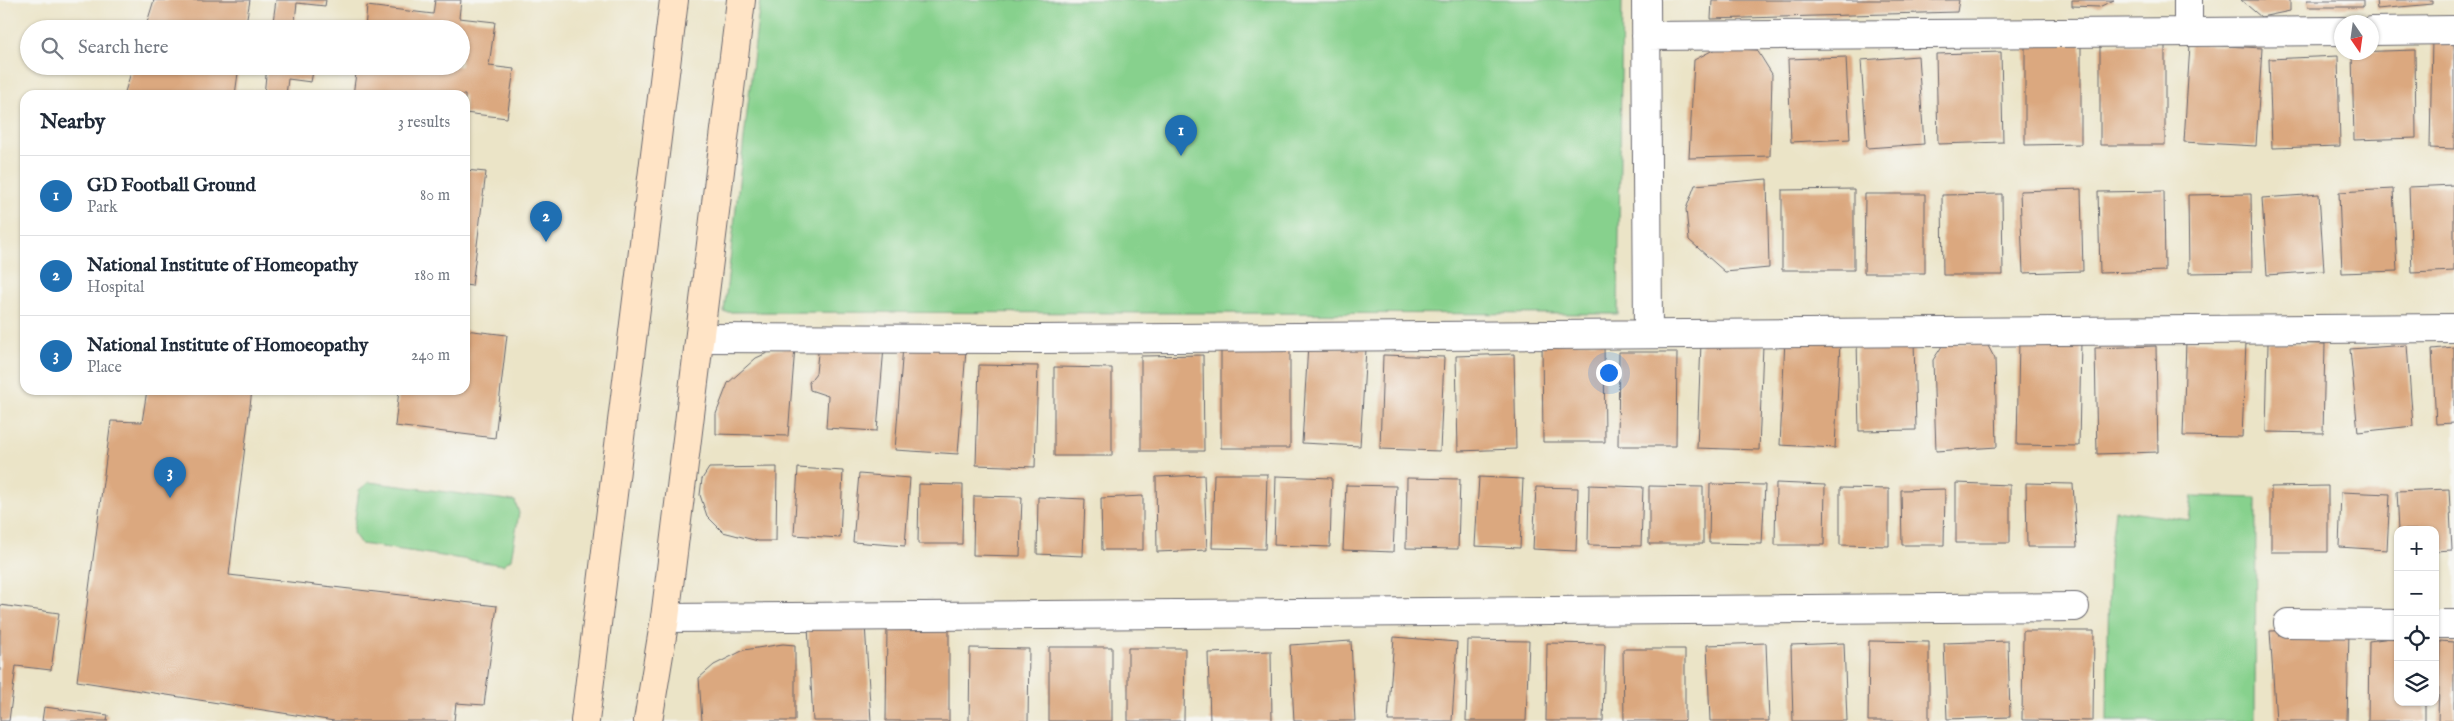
<!DOCTYPE html>
<html lang="en">
<head>
<meta charset="utf-8">
<style>
	body { margin:0; font-family:"IM FELL English",serif; background:#f6f6f7; color:#1f2937 }
	.controls { position:absolute; right:15px; bottom:15px; display:grid; overflow:hidden; border-radius:10px; box-shadow:0 1px 4px #0004 }
	.controls button { width:45px; height:45px; display:grid; place-items:center; padding:0; border:0; border-bottom:1px solid #e0e1e3; background:#fff; color:#1f2937; font:25px sans-serif }
	.compass { position:absolute; left:2334px; top:15px; width:45px; height:45px; border-radius:50%; background:#fff; box-shadow:0 1px 4px #0004; rotate:167deg }
	.you { position:absolute; left:1608px; top:372px; width:18px; height:18px; margin:-12px; border:4px solid #fff; border-radius:50%; background:#1a73e8; box-shadow:0 0 0 8px #1a73e833 }
	.badge { display:grid; place-items:center; width:32px; height:32px; border-radius:50%; background:#1f6fb2; color:#fff; font-size:16px; font-weight:700 }
	.pin { position:absolute; translate:-50% -41px; filter:drop-shadow(0 1px 2px #0008) }
	.pin::after { content:''; position:absolute; top:26px; width:18px; height:15px; background:inherit; clip-path:polygon(0 0,100% 0,50% 100%) }
	.list { margin:0; padding:0; list-style:none }
	h2 { display:flex; justify-content:space-between; align-items:center; height:65px; margin:0; padding:0 20px; font-size:21px }
	h2 small { font-size:16px; font-weight:400; color:#747a83 }
	.list li { display:grid; grid-template-columns:32px 1fr auto; gap:15px; align-items:center; box-sizing:border-box; height:80px; padding:0 20px; border-top:1px solid #e0e1e3 }
	.list b { display:block; font-size:19px; white-space:nowrap }
	.list p { margin:0; font-size:16px; white-space:nowrap; color:#747a83 }
	.list em { font-size:16px; font-style:normal; color:#747a83 }
	.icon { flex:none; width:28px; height:28px; fill:none; stroke:currentColor; stroke-width:2; stroke-linecap:round; stroke-linejoin:round }
	.map { position:relative; flex:none; width:2454px; height:721px; overflow:hidden }
	.search { position:absolute; background:#fff; box-shadow:0 1px 4px #0004; left:20px; top:20px; width:450px; height:55px; display:flex; align-items:center; gap:12px; box-sizing:border-box; padding:0 18px; border-radius:28px; color:#747a83; font-size:19px }
	.panel { position:absolute; background:#fff; box-shadow:0 1px 4px #0004; left:20px; top:90px; width:450px; height:305px; border-radius:15px }
	.map>svg:first-child { display:block }
	.green { fill:#87d18d; stroke:#547a64 }
	.building { fill:#dba87f }
	.lines { fill:none; stroke-linecap:round; stroke-linejoin:round }
	.street-casing { stroke:#68666c; stroke-width:30 }
	.secondary-casing { stroke:#68666c; stroke-width:30 }
	.street { stroke:#fff; stroke-width:28 }
	.secondary { stroke:#ffe4c6; stroke-width:28 }
</style>
</head>
<body>
<div class="map">
<svg width="2454" height="721" viewBox="0 0 2454 721">
	<rect width="100%" height="100%" fill="#f6f6f2"/>
	<filter id="ink" filterUnits="userSpaceOnUse"><feTurbulence type="fractalNoise" baseFrequency=".02" numOctaves="2"/><feDisplacementMap in="SourceGraphic" scale="10" xChannelSelector="R" yChannelSelector="G"/><feConvolveMatrix kernelMatrix="1 2 1 2 8 2 1 2 1" color-interpolation-filters="sRGB"/></filter>
	<filter id="wash" filterUnits="userSpaceOnUse"><feTurbulence type="fractalNoise" baseFrequency=".0096" numOctaves="4" result="noise"/><feDisplacementMap in="SourceGraphic" scale="20" xChannelSelector="R" yChannelSelector="G"/><feGaussianBlur stdDeviation="1.12" result="paint"/><feColorMatrix in="noise" values="0 0 0 0 0 0 0 0 0 0 0 0 0 0 0 0 0 1.4 0 .05"/><feComposite in="paint" operator="in"/></filter>
	<g filter="url(#wash)">
		<rect width="100%" height="100%" fill="#ebe4c7"/>
		<path class="green" d="M 760,0 L 1622,0 L 1618,314 L 724,312 Z
			M 369,482 L 515,501 L 519,513 L 511,559 L 503,565 L 361,544 L 353,533 L 359,490 Z
			M 2192,496 L 2256,498 L 2255,721 L 2107,721 L 2109,561 L 2115,510 L 2189,520 Z"/>
		<g id="blocks">
			<path class="building" d="M 154,0 L 250,0 L 245,29 L 145,29 Z
				M 276,0 L 326,0 L 325,6 L 297,3 L 294,29 L 272,29 Z
				M 435,0 L 461,0 L 459,18 L 495,22 L 489,66 L 514,69 L 507,118 L 465,113 L 465,95 L 353,95 L 357,66 L 461,66 L 461,29 L 365,29 L 367,6 L 433,14 Z
				M 1712,0 L 1959,0 L 1957,12 L 1711,19 Z
				M 2072,0 L 2114,0 L 2099,7 L 2072,6 Z
				M 2241,0 L 2290,0 L 2290,11 L 2261,17 Z
				M 2307,0 L 2363,0 L 2363,7 L 2308,7 Z
				M 2376,0 L 2433,0 L 2433,4 L 2377,9 Z
				M 2432,38 L 2454,38 L 2454,149 L 2430,148 Z
				M 2081,44 L 2081,144 L 2025,145 L 2025,45 Z
				M 2190,44 L 2262,48 L 2256,146 L 2184,142 Z
				M 2100,45 L 2165,45 L 2165,145 L 2100,145 Z
				M 1717,48 L 1757,50 L 1772,74 L 1770,156 L 1689,158 L 1694,60 Z
				M 2415,50 L 2416,138 L 2354,140 L 2352,52 Z
				M 2001,52 L 2003,142 L 1938,144 L 1936,54 Z
				M 1918,56 L 1924,144 L 1867,148 L 1861,60 Z
				M 2338,56 L 2340,146 L 2272,148 L 2269,59 Z
				M 1846,57 L 1850,139 L 1791,142 L 1788,59 Z
				M 133,66 L 239,66 L 235,95 L 124,95 Z
				M 267,66 L 314,66 L 311,82 L 288,79 L 286,95 L 264,95 Z
				M 465,170 L 486,172 L 472,286 L 465,285 Z
				M 1767,179 L 1769,268 L 1725,272 L 1689,240 L 1686,209 L 1695,185 Z
				M 2454,185 L 2454,271 L 2412,273 L 2409,187 Z
				M 1854,189 L 1854,270 L 1782,270 L 1782,190 Z
				M 2081,189 L 2083,271 L 2023,273 L 2020,191 Z
				M 2393,189 L 2397,271 L 2342,273 L 2339,192 Z
				M 2164,191 L 2165,271 L 2100,273 L 2098,192 Z
				M 1865,194 L 1925,194 L 1925,273 L 1864,273 Z
				M 2002,194 L 2003,275 L 1943,275 L 1942,195 Z
				M 2251,194 L 2252,272 L 2189,273 L 2188,195 Z
				M 2319,194 L 2324,271 L 2267,275 L 2262,198 Z
				M 465,330 L 507,335 L 495,438 L 395,426 L 399,390 L 465,390 Z
				M 1914,338 L 1916,430 L 1859,431 L 1857,340 Z
				M 1785,339 L 1840,342 L 1835,448 L 1780,445 Z
				M 2019,340 L 2081,341 L 2079,446 L 2017,445 Z
				M 2186,341 L 2246,342 L 2242,437 L 2183,436 Z
				M 1604,342 L 1605,442 L 1543,442 L 1542,343 Z
				M 1701,342 L 1763,345 L 1759,450 L 1697,448 Z
				M 819,343 L 884,347 L 877,431 L 826,428 L 828,396 L 810,390 L 809,382 L 816,373 Z
				M 1944,343 L 1987,344 L 1995,359 L 1997,447 L 1936,451 L 1933,360 Z
				M 2268,343 L 2325,344 L 2323,433 L 2266,432 Z
				M 1308,345 L 1366,349 L 1360,446 L 1302,443 Z
				M 2407,345 L 2413,426 L 2358,432 L 2350,349 Z
				M 903,346 L 966,350 L 958,454 L 895,450 Z
				M 2156,346 L 2158,452 L 2097,454 L 2095,348 Z
				M 795,347 L 788,436 L 716,434 L 716,414 L 728,383 L 756,358 L 774,350 Z
				M 2454,347 L 2454,423 L 2436,424 L 2432,349 Z
				M 1221,349 L 1290,349 L 1290,448 L 1221,448 Z
				M 1619,352 L 1677,352 L 1676,446 L 1618,446 Z
				M 1514,354 L 1516,449 L 1458,451 L 1456,356 Z
				M 1203,355 L 1204,451 L 1141,451 L 1141,356 Z
				M 1383,355 L 1444,357 L 1440,451 L 1380,449 Z
				M 979,365 L 1038,366 L 1035,467 L 976,465 Z
				M 1054,367 L 1112,368 L 1112,456 L 1054,456 Z
				M 147,390 L 252,390 L 229,575 L 497,606 L 484,705 L 456,703 L 454,721 L 334,721 L 77,681 L 111,421 L 142,422 Z
				M 777,467 L 776,541 L 758,541 L 723,532 L 707,516 L 700,495 L 702,479 L 709,468 Z
				M 798,468 L 843,471 L 840,538 L 794,535 Z
				M 859,474 L 910,478 L 905,546 L 853,542 Z
				M 1214,474 L 1267,474 L 1265,549 L 1212,548 Z
				M 1204,475 L 1207,550 L 1157,552 L 1156,477 Z
				M 1276,476 L 1332,478 L 1330,547 L 1274,545 Z
				M 1479,477 L 1523,479 L 1520,548 L 1475,546 Z
				M 1407,478 L 1460,479 L 1458,549 L 1406,548 Z
				M 1776,483 L 1825,485 L 1824,545 L 1775,545 Z
				M 1956,483 L 2010,485 L 2010,543 L 1956,543 Z
				M 2026,483 L 2073,484 L 2077,547 L 2027,547 Z
				M 919,484 L 963,485 L 962,544 L 918,544 Z
				M 1710,484 L 1765,485 L 1762,544 L 1709,543 Z
				M 1346,485 L 1396,486 L 1393,552 L 1343,550 Z
				M 1589,485 L 1643,487 L 1641,546 L 1588,545 Z
				M 1649,486 L 1703,487 L 1703,544 L 1649,544 Z
				M 2328,486 L 2328,552 L 2271,552 L 2271,487 Z
				M 1536,487 L 1578,488 L 1576,551 L 1533,549 Z
				M 1840,488 L 1889,489 L 1889,546 L 1840,545 Z
				M 1945,489 L 1944,545 L 1902,545 L 1901,490 Z
				M 2449,489 L 2452,550 L 2435,551 L 2435,530 L 2399,530 L 2397,491 Z
				M 2341,492 L 2390,494 L 2387,550 L 2339,547 Z
				M 974,496 L 1022,497 L 1020,556 L 973,555 Z
				M 1143,496 L 1143,550 L 1102,550 L 1101,498 Z
				M 1038,497 L 1085,499 L 1083,556 L 1037,554 Z
				M 0,605 L 59,613 L 51,670 L 16,666 L 9,721 L 0,721 Z
				M 865,624 L 871,721 L 813,721 L 808,626 Z
				M 887,624 L 949,624 L 949,721 L 886,721 Z
				M 2349,629 L 2347,721 L 2276,721 L 2270,631 Z
				M 2023,631 L 2094,631 L 2093,721 L 2022,720 Z
				M 1394,637 L 1457,642 L 1452,721 L 1388,721 Z
				M 2398,637 L 2398,702 L 2425,702 L 2425,721 L 2368,721 L 2369,641 Z
				M 1468,640 L 1529,641 L 1526,721 L 1466,721 Z
				M 1351,641 L 1355,721 L 1294,721 L 1290,645 Z
				M 1869,641 L 1929,642 L 1929,721 L 1868,721 Z
				M 2008,641 L 2010,717 L 1947,719 L 1944,643 Z
				M 2440,641 L 2454,642 L 2454,721 L 2438,721 Z
				M 1547,643 L 1605,644 L 1603,721 L 1546,721 Z
				M 1766,643 L 1769,721 L 1710,721 L 1707,645 Z
				M 1844,643 L 1847,721 L 1793,721 L 1791,645 Z
				M 783,644 L 795,645 L 795,721 L 702,721 L 699,678 L 714,665 L 744,650 Z
				M 1049,647 L 1112,647 L 1112,721 L 1049,721 Z
				M 970,648 L 1029,649 L 1028,721 L 969,721 Z
				M 1128,648 L 1185,648 L 1184,721 L 1128,721 Z
				M 1623,649 L 1685,649 L 1685,721 L 1624,721 Z
				M 1271,651 L 1272,721 L 1210,721 L 1208,653 Z
				M 44,707 L 108,715 L 107,721 L 42,721 Z"/>
		</g>
	</g>
	<g filter="url(#ink)">
		<use href="#blocks" fill-opacity="0" stroke="#68666c" stroke-width="1"/>
		<g class="lines">
			<g class="street-casing">
				<path id="street" d="M 1646,0 L 1648,334
					M 2372,31 L 2454,30
					M 2188,32 L 2188,0
					M 1646,36 L 2342,31
					M 700,338 L 1039,339 L 2454,328
					M 665,618 L 2075,607
					M 2288,623 L 2398,624
					M 2435,624 L 2454,624"/>
			</g>
			<g class="secondary-casing">
				<path id="secondary" d="M 585,721 L 674,0
					M 648,721 L 665,618 L 741,0"/>
			</g>
			<use href="#street" class="street"/>
			<use href="#secondary" class="secondary"/>
		</g>
	</g>
</svg>
<div class="controls">
<button>+</button>
<button>−</button>
<button><svg class="icon" aria-label="locate" viewBox="0 0 24 24"><circle cx="12" cy="12" r="6"/><path d="M12 2v4M12 18v4M2 12h4M18 12h4"/></svg></button>
<button><svg class="icon" aria-label="layers" viewBox="0 0 24 24"><path d="M12 4l9 5-9 5-9-5zM3 14l9 5 9-5"/></svg></button>
</div>
<svg class="compass" viewBox="-18 -18 36 36"><path d="M0-13l5 13h-10z" fill="#e53935"/><path d="M0 13l5-13h-10z" fill="#747a83"/></svg>
<div class="you"></div>
<div class="pin badge" style="left:1181px;top:156px">1</div>
<div class="pin badge" style="left:546px;top:242px">2</div>
<div class="pin badge" style="left:170px;top:498px">3</div>
<div class="search"><svg class="icon" aria-label="search" viewBox="0 0 24 24"><circle cx="10" cy="10" r="6"/><path d="M15 15l6 6"/></svg>Search here</div>
<section class="panel">
<h2>Nearby<small>3 results</small></h2>
<ul class="list">
<li><span class="badge">1</span><div><b>GD Football Ground</b><p>Park</p></div><em>80 m</em></li>
<li><span class="badge">2</span><div><b>National Institute of Homeopathy</b><p>Hospital</p></div><em>180 m</em></li>
<li><span class="badge">3</span><div><b>National Institute of Homoeopathy</b><p>Place</p></div><em>240 m</em></li>
</ul>
</section>
</div>
</body>
</html>
